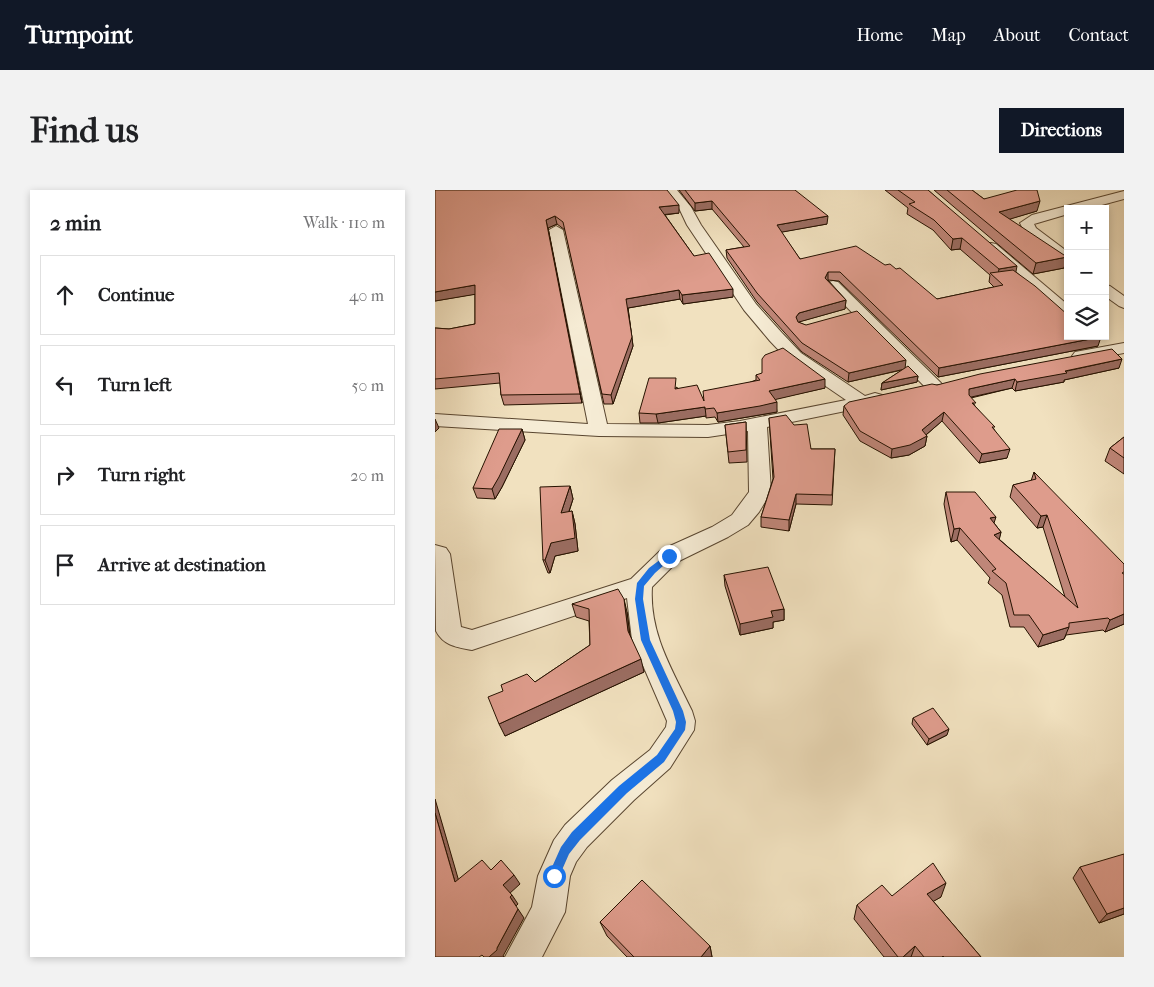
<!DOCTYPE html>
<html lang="en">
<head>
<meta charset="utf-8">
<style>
	body { margin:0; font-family:"IM FELL French Canon",serif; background:#f2f2f2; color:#202124 }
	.controls { position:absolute; right:15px; top:15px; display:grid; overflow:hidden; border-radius:0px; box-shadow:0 2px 8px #0003 }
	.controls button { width:45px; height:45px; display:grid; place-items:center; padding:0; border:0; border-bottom:1px solid #e0e0e0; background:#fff; color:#202124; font:25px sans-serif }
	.stop { position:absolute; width:15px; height:15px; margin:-11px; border:4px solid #1a73e8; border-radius:50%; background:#fff }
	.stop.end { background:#1a73e8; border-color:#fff; box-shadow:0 1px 5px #0008 }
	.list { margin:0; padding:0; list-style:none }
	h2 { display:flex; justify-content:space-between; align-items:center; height:65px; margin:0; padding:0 20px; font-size:21px }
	h2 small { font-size:16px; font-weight:400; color:#757577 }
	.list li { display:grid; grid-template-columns:32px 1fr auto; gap:15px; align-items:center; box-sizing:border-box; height:80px; margin:0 10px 10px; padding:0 10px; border:1px solid #e0e0e0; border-radius:0px }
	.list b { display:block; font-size:19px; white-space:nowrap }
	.list em { font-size:16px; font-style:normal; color:#757577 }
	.icon { flex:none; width:28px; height:28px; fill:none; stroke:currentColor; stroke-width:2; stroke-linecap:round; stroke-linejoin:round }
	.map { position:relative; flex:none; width:689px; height:767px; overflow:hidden; border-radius:0px }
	header { display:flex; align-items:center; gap:30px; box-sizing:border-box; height:70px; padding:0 25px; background:#111827; color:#fff }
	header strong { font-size:24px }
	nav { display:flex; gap:28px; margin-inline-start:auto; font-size:18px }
	.intro { display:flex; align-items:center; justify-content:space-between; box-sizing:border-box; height:120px; padding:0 30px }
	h1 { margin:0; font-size:35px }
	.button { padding:12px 22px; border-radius:0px; background:#111827; color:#fff; font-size:18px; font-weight:700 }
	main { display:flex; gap:30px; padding:0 30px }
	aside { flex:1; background:#fff; border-radius:0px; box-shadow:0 2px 8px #0003 }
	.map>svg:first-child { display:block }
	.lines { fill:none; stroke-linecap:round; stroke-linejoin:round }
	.minor-casing { stroke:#594630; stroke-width:2 }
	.minor { fill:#f6ecd5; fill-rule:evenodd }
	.wall { fill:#bf8678; stroke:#261200 }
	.shaded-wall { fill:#9b6d62; stroke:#261200 }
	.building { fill:#de9c8c; stroke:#261200 }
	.route { fill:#1a73e8 }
</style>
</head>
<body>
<header>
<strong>Turnpoint</strong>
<nav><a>Home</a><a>Map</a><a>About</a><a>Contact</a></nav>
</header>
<div class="intro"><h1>Find us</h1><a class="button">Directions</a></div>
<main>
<aside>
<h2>2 min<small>Walk · 110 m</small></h2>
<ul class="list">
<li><svg class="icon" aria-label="ahead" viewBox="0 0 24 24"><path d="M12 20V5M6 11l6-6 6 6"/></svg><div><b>Continue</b></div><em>40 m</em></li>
<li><svg class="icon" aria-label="left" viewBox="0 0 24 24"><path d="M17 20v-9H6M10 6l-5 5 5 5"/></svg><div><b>Turn left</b></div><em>50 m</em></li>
<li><svg class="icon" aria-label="right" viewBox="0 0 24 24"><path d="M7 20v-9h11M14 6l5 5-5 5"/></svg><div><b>Turn right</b></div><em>20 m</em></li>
<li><svg class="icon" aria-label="arrive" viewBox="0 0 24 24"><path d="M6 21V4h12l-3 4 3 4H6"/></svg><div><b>Arrive at destination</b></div></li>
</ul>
</aside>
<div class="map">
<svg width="689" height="767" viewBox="0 0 689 767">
	<rect width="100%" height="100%" fill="#f1e1bf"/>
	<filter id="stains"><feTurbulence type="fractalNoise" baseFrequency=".004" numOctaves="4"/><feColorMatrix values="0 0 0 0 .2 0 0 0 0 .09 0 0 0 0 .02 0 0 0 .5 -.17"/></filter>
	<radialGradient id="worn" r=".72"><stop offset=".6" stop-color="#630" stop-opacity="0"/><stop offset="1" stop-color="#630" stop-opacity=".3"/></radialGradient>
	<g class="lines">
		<g class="minor-casing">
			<path id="minor" d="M 230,0 L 242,0 L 256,17 L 266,35 L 321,114 L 347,143 L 366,163 L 430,206 L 440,203 L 447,205 L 449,209 L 447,213 L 440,215 L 332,237 L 336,302 L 324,322 L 313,335 L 293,347 L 242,372 L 217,397 C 214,444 238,481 257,521 L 260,531 L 259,540 L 235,578 L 199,610 L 152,657 L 141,672 L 135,686 L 130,722 L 107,767 L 70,767 L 97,717 L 103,686 L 119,650 L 130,635 L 177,590 L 215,560 L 231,537 L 232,531 L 197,450 L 192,408 L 37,460 C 22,457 9,456 1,441 L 0,355 L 11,358 L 15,364 L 26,437 L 37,440 L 196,389 L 226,360 L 277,337 L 297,325 L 314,302 L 313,241 L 273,247 L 164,246 L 0,236 L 0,224 L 153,234 L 114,40 L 121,36 L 128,40 L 172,234 L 273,235 L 305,231 L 411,210 L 354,171 L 335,151 L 309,120 L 252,35 L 244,18 Z
				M 689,1 L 689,9 L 652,19 L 633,19 L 633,24 L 599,34 L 601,38 L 633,62 L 633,73 L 628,72 L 590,43 L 585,33 L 597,25 Z
				M 556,53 L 561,54 L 633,115 L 633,128 L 627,126 L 551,60 L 549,57 L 551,54 Z
				M 398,91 L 403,92 L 506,193 L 509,197 L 506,201 L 500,202 L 494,201 L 393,98 L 391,95 L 393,92 Z
				M 670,95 L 675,96 L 689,106 L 689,118 L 684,116 L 670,106 Z
				M 689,153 L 689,163 L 646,171 L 640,170 L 637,166 L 640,162 Z"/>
		</g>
		<use href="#minor" class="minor"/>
	</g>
	<path class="wall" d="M 0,0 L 244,23 L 230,25 L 259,66 L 298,107 L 248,114 L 245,109 L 193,118 L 198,156 L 178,214 L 169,214 L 130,40 L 122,34 L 113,38 L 147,213 L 69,215 L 66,205 L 65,193 L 0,199 L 0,138 L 14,139 L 40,134 L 40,104 L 0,111 Z
		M 244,0 L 360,0 L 392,34 L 346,42 L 365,69 L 502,109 L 559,97 L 554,92 L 555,85 L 525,59 L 516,60 L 498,40 L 472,24 L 473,18 L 450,0 L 493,0 L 581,82 L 663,156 L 503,187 L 404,91 L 393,90 L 411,110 L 410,119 L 363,132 L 470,178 L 483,186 L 482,192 L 446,200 L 447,193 L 467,180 L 413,192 L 367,162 L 322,112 L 292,68 L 291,60 L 309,57 L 277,19 L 260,21 Z
		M 499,0 L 537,0 L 549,9 L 602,21 L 574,29 L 629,78 L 598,84 Z
		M 684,178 L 629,190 L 629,192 L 580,201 L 577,198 L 536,208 L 540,216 L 559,239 L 572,268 L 544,273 L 507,231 L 491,245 L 492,246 L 490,256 L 474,265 L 456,268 L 425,251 L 408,225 L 409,216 L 502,195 Z
		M 321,185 L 390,198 L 340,209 L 342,222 L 325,225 L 283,232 L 280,227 L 271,228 L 271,226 L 223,233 L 205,233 L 204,223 L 242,197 L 242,198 L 269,210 L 321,190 Z
		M 334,228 L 376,259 L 400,259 L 397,315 L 361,314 L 354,341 L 326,337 L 326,327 L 338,289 Z
		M 311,232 L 312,272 L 294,273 L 290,235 Z
		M 87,239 L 90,250 L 67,297 L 60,309 L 42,308 L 38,298 Z
		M 689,247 L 689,284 L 670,271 L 675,258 Z
		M 599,282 L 689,434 L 670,442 L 668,440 L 631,445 L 629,449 L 603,457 L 589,437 L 575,437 L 567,405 L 553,393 L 555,388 L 522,350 L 516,352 L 509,314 L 511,302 L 559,333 L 566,342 L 564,349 L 630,407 L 608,337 L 602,338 L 575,307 L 578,295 L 596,291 Z
		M 135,296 L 138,309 L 134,322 L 137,321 L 140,334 L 143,361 L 120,366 L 115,383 L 113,383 L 108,370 Z
		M 289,385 L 349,419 L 349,430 L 338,432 L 338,438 L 305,445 L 290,396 Z
		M 137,414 L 192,422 L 195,445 L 209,482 L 70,546 L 68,501 L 100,492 L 155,455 L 154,431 L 141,427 Z
		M 478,528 L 512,545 L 492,555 L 477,534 Z
		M 645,677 L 689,724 L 664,733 L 638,688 Z
		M 457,706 L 506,707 L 498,711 L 546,767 L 449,767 L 419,729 L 422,715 Z
		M 165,732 L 275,756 L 277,767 L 192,767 L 172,746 Z"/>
	<path class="shaded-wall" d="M 277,11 L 277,19 L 260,21 L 260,13 Z
		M 605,11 L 602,21 L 562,33 L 564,22 Z
		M 244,15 L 244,23 L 225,25 L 224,17 Z
		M 120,26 L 122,34 L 113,38 L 147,213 L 111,30 Z
		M 393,26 L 392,34 L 342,43 L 342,35 Z
		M 527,48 L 525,59 L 516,60 L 518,49 Z
		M 632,67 L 629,78 L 598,84 L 601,73 Z
		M 582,76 L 580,87 L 562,89 L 564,79 Z
		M 393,82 L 393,90 L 389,96 L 390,88 Z
		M 40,95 L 42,104 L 0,111 L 0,102 Z
		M 298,99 L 298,107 L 248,114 L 247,105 Z
		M 244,100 L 245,109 L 193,118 L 198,156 L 178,214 L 176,205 L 191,109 Z
		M 411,110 L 410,119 L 364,132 L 360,136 L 361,127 L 364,123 Z
		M 666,147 L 663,156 L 503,187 L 504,178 Z
		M 687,169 L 684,178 L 629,190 L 629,192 L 580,201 L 582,192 Z
		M 471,170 L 470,179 L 413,192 L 414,183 Z
		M 483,186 L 482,192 L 446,200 L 447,193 Z
		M 390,189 L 390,198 L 334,211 L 334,201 Z
		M 580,189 L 577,198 L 532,208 L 534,199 Z
		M 342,212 L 342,222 L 283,232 L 282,223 Z
		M 270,217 L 271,226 L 223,233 L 221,224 Z
		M 509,222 L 507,231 L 485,250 L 487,240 Z
		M 0,229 L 4,238 L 0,242 Z
		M 87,239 L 90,250 L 67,297 L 60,309 L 57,299 Z
		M 492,246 L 490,256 L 474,265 L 456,268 L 457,259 Z
		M 575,259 L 572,268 L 544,273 L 547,264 Z
		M 135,296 L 138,309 L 129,336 L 126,323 Z
		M 361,304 L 361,314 L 354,341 L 354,330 Z
		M 137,321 L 140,334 L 143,361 L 120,366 L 115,383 L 110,370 L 116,353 Z
		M 612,325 L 608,337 L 602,338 L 606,326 Z
		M 561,327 L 557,339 L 555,328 Z
		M 525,338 L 522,350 L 516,352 L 519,339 Z
		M 566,342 L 563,355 L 559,345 Z
		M 189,409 L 192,422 L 196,454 L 193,441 Z
		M 349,419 L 349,430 L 338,432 L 338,438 L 305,445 L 305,434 L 336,421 Z
		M 689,424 L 689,434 L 670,442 L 675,430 Z
		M 634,437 L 629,449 L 603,457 L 608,445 Z
		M 206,469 L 209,482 L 70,546 L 64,534 Z
		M 514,539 L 512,545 L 492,555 L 494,549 Z
		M 0,609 L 27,702 L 20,692 L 0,623 Z
		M 79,685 L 85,694 L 74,704 L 68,695 Z
		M 511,693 L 506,707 L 487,718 L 492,704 Z
		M 77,705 L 83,714 L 81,716 L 75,707 Z
		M 689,718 L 689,724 L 664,733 L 672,724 Z
		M 83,719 L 89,728 L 68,766 L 69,767 L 54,767 L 62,758 Z
		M 275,756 L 277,767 L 266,767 Z
		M 480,756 L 476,767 L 468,767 Z"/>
	<path class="building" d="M 0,0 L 232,0 L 244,15 L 224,17 L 259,66 L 274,63 L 298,99 L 247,105 L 244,100 L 191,109 L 197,147 L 176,205 L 167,204 L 128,32 L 120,26 L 111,30 L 145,204 L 66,205 L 64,183 L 0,189 L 0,138 L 14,139 L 40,134 L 40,95 L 0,102 Z
		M 250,0 L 360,0 L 393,26 L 342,35 L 365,69 L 421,56 L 450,75 L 455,74 L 461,79 L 465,78 L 502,109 L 568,95 L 555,83 L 578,80 L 600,96 L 633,125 L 633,146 L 666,146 L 666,147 L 504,178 L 405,82 L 393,82 L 390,88 L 411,110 L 364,123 L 361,127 L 363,132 L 371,135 L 422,121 L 471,170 L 414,183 L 367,153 L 322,103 L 291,60 L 315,56 L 277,11 L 260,13 Z
		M 463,0 L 493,0 L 582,76 L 564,79 L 527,48 L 518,49 L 499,30 L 474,14 L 480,12 Z
		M 512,0 L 537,0 L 549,9 L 582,0 L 602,0 L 605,11 L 564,22 L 632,67 L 601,73 Z
		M 348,158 L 390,189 L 334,201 L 342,212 L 325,216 L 282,223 L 279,218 L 270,219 L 270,217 L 221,224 L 204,223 L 214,188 L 241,188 L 240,199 L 262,195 L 269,211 L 268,201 L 325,190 L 321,185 L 327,183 L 327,169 L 330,165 Z
		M 677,159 L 687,169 L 630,181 L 632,183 L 582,192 L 580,189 L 534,199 L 534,205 L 541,213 L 537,213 L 560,237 L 557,237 L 575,259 L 547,264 L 509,222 L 487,240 L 492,246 L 475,255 L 457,259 L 425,241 L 409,216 L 414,212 L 497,194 L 502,195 L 545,184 Z
		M 473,176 L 483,186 L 447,193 Z
		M 351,225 L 359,235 L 372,234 L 376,259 L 400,259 L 397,305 L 361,304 L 354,330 L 326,327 L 339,287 L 334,228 Z
		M 311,232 L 311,260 L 293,262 L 290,235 Z
		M 64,239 L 87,239 L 64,287 L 57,299 L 38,298 Z
		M 689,247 L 689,268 L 675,258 Z
		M 599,282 L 689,374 L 689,382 L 687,383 L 689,384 L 689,424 L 675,430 L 673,428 L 634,433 L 634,437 L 608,445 L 594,425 L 579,425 L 571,393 L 557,381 L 561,379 L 525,338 L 519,339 L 511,302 L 540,302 L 561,327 L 555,328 L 566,342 L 559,345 L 643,418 L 612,325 L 606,326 L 578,295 L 601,289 Z
		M 135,296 L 126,323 L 137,321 L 140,348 L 116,353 L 110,370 L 108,370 L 105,297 Z
		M 333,377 L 349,419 L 336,421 L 338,427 L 305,434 L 289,385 Z
		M 183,399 L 189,409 L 193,441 L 206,469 L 64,534 L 53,507 L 68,501 L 66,495 L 92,484 L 100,492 L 155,455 L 154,419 L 137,414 Z
		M 498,518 L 514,539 L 494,549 L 478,528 Z
		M 0,623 L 20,692 L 47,670 L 56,680 L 66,670 L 79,685 L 68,695 L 77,705 L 75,707 L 83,719 L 62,758 L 62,760 L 54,767 L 49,767 L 47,765 L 44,767 L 0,767 Z
		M 689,664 L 689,718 L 672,724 L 645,677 Z
		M 498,673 L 511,693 L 492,704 L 546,767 L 509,767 L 508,766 L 507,767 L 489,767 L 480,756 L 468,767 L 463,767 L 422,715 L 447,695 L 457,706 Z
		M 207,690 L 275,756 L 266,767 L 199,767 L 165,732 Z"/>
	<path class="route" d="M 234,363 L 237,364 L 237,368 L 220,383 L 209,396 L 208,409 L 215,450 L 248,521 L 251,532 L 250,540 L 229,572 L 192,603 L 145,650 L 134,664 L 123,689 L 119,691 L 115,689 L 113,686 L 126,657 L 137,642 L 184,596 L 222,565 L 240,539 L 241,532 L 238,521 L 206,450 L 200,409 L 202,393 L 214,378 Z"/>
	<rect width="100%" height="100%" filter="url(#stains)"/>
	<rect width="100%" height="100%" fill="url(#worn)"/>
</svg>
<div class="controls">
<button>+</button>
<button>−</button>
<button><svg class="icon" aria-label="layers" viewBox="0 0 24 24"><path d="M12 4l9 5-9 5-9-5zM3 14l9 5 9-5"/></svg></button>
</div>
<div class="stop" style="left:119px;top:686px"></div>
<div class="stop end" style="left:234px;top:366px"></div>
</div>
</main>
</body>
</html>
